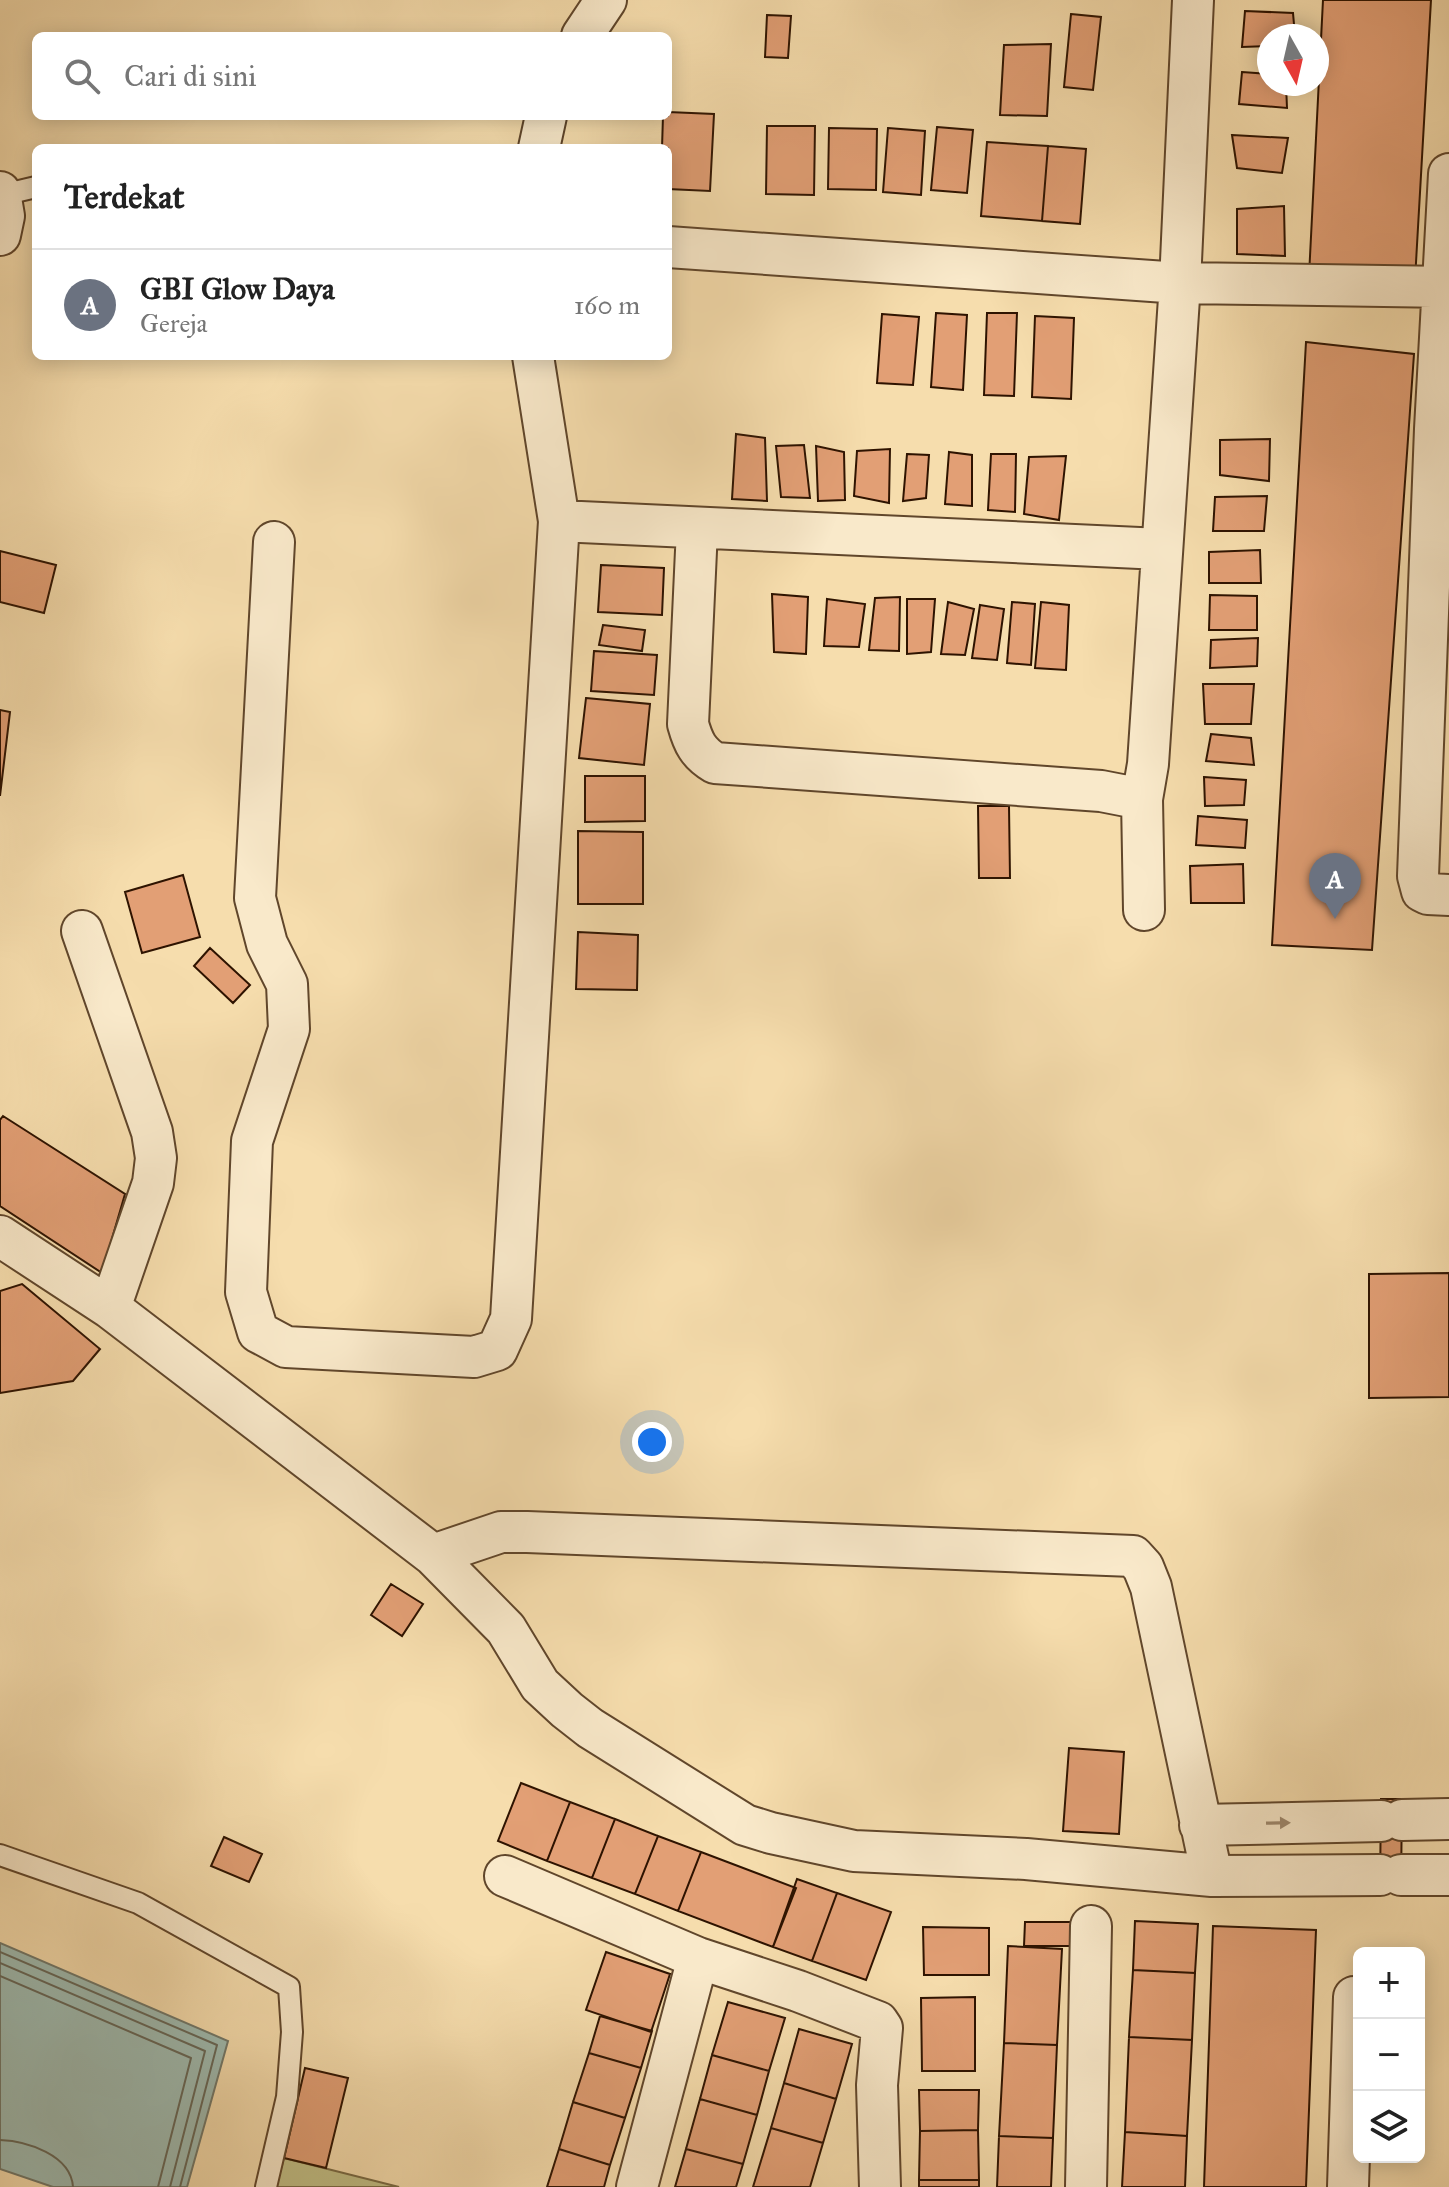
<!DOCTYPE html>
<html lang="id">
<head>
<meta charset="utf-8">
<style>
	body { margin:0; font-family:"IM FELL Great Primer",serif; background:#f2f2f2; color:#222 }
	.controls { position:absolute; right:24px; bottom:24px; display:grid; overflow:hidden; border-radius:12px; box-shadow:0 4px 20px #0003 }
	.controls button { width:72px; height:72px; display:grid; place-items:center; padding:0; border:0; border-bottom:2px solid #e0e0e0; background:#fff; color:#222; font:40px sans-serif }
	.compass { position:absolute; left:1257px; top:24px; width:72px; height:72px; border-radius:50%; background:#fff; box-shadow:0 4px 20px #0003; rotate:172deg }
	.you { position:absolute; left:652px; top:1442px; width:28px; height:28px; margin:-20px; border:6px solid #fff; border-radius:50%; background:#1a73e8; box-shadow:0 0 0 12px #1a73e833 }
	.badge { display:grid; place-items:center; width:52px; height:52px; border-radius:50%; background:#7c3aed; color:#fff; font-size:26px; font-weight:700 }
	.pin { position:absolute; translate:-50% -66px; filter:drop-shadow(0 2px 4px #0008) }
	.pin::after { content:''; position:absolute; top:42px; width:28px; height:24px; background:inherit; clip-path:polygon(0 0,100% 0,50% 100%) }
	.list { margin:0; padding:0; list-style:none }
	h2 { display:flex; justify-content:space-between; align-items:center; height:104px; margin:0; padding:0 32px; font-size:34px }
	h2 small { font-size:26px; font-weight:400; color:#767676 }
	.list li { display:grid; grid-template-columns:52px 1fr auto; gap:24px; align-items:center; box-sizing:border-box; height:112px; padding:0 32px; border-top:2px solid #e0e0e0 }
	.list b { display:block; font-size:30px; white-space:nowrap }
	.list p { margin:0; font-size:26px; white-space:nowrap; color:#767676 }
	.list em { font-size:26px; font-style:normal; color:#767676 }
	.icon { flex:none; width:44px; height:44px; fill:none; stroke:currentColor; stroke-width:2; stroke-linecap:round; stroke-linejoin:round }
	.map { position:relative; flex:none; width:1449px; height:2187px; overflow:hidden }
	.search { position:absolute; background:#fff; box-shadow:0 4px 20px #0003; left:32px; top:32px; width:640px; height:88px; display:flex; align-items:center; gap:20px; box-sizing:border-box; padding:0 28px; border-radius:12px; color:#767676; font-size:30px }
	.panel { position:absolute; background:#fff; box-shadow:0 4px 20px #0003; left:32px; top:144px; width:640px; height:216px; border-radius:12px }
	.map>svg:first-child { display:block }
	.green { fill:#c1bf86; stroke:#786943; stroke-width:2 }
	.water { fill:#9ebbb1; stroke:#71786a; stroke-width:2 }
	.lines { fill:none; stroke-linecap:round; stroke-linejoin:round }
	.shore { stroke:#666758; stroke-width:2 }
	.building { fill:#e29f75; stroke:#2e1300; stroke-width:2 }
	.lane-casing { stroke:#60462b; stroke-width:24 }
	.street-casing { stroke:#60462b; stroke-width:44 }
	.lane { stroke:#f9e9ca; stroke-width:20 }
	.street { stroke:#f9e9ca; stroke-width:40 }
	.oneway { fill:#9e896f }
</style>
</head>
<body>
<div class="map">
<svg width="1449" height="2187" viewBox="0 0 1449 2187">
	<rect width="100%" height="100%" fill="#f6ddad"/>
	<filter id="stains"><feTurbulence type="fractalNoise" baseFrequency=".0025" numOctaves="4"/><feColorMatrix values="0 0 0 0 .2 0 0 0 0 .09 0 0 0 0 .02 0 0 0 .5 -.17"/></filter>
	<radialGradient id="worn" r=".72"><stop offset=".6" stop-color="#630" stop-opacity="0"/><stop offset="1" stop-color="#630" stop-opacity=".3"/></radialGradient>
	<path class="green" d="M 284,2158 L 399,2187 L 276,2187 Z"/>
	<path class="water" d="M 0,1943 L 228,2041 L 187,2187 L 53,2187 L 0,2169 Z"/>
	<g class="lines">
		<path class="shore" d="M 0,1952 L 217,2045 L 180,2187
			M 0,1963 L 205,2051 L 170,2187
			M 0,1976 L 191,2058 L 158,2187
			M 0,2140 C 27,2141 71,2155 73,2187"/>
	</g>
	<path class="building" d="M 1323,0 L 1431,0 L 1415,280 L 1309,276 Z
		M 1245,11 L 1293,13 L 1295,36 L 1269,36 L 1269,46 L 1242,47 Z
		M 1071,14 L 1101,17 L 1093,90 L 1064,87 Z
		M 767,15 L 791,16 L 788,58 L 765,57 Z
		M 1051,44 L 1047,116 L 1000,115 L 1004,45 Z
		M 1242,72 L 1269,74 L 1269,84 L 1286,84 L 1287,108 L 1239,104 Z
		M 668,112 L 714,114 L 710,191 L 668,189 L 668,148 L 662,148 L 663,116 L 668,116 Z
		M 767,126 L 815,126 L 814,195 L 766,194 Z
		M 937,127 L 973,130 L 967,193 L 931,190 Z
		M 829,128 L 877,129 L 876,190 L 828,189 Z
		M 888,128 L 925,131 L 921,195 L 883,192 Z
		M 1232,135 L 1288,138 L 1282,173 L 1237,168 Z
		M 987,142 L 1048,146 L 1042,221 L 981,216 Z
		M 1048,146 L 1086,149 L 1080,224 L 1042,221 Z
		M 1284,206 L 1285,256 L 1237,254 L 1237,209 Z
		M 936,313 L 967,315 L 963,390 L 931,387 Z
		M 987,313 L 1017,313 L 1014,396 L 984,395 Z
		M 882,314 L 919,317 L 913,385 L 877,383 Z
		M 1035,316 L 1074,318 L 1071,399 L 1032,397 Z
		M 1306,342 L 1414,354 L 1372,950 L 1272,945 Z
		M 736,434 L 765,438 L 767,501 L 732,499 Z
		M 1270,439 L 1269,481 L 1220,475 L 1220,440 Z
		M 804,445 L 810,498 L 781,497 L 776,446 Z
		M 816,446 L 844,452 L 845,500 L 818,501 Z
		M 890,449 L 889,503 L 854,496 L 857,451 Z
		M 949,452 L 972,455 L 972,506 L 945,504 Z
		M 907,454 L 929,455 L 926,498 L 903,501 Z
		M 991,454 L 1016,454 L 1015,512 L 988,510 Z
		M 1066,456 L 1059,520 L 1024,514 L 1029,457 Z
		M 1267,496 L 1264,531 L 1213,531 L 1215,497 Z
		M 1260,550 L 1261,583 L 1209,583 L 1209,552 Z
		M 0,551 L 56,565 L 44,613 L 0,602 Z
		M 601,565 L 664,568 L 662,615 L 598,612 Z
		M 772,594 L 808,597 L 806,654 L 774,652 Z
		M 1210,595 L 1257,596 L 1257,630 L 1209,630 Z
		M 900,597 L 899,651 L 869,650 L 875,598 Z
		M 827,599 L 865,604 L 859,647 L 824,646 Z
		M 907,599 L 935,599 L 931,652 L 907,654 Z
		M 948,602 L 974,609 L 965,655 L 941,654 Z
		M 1012,602 L 1035,604 L 1031,665 L 1007,663 Z
		M 1041,602 L 1069,605 L 1066,670 L 1035,668 Z
		M 980,605 L 1004,609 L 997,660 L 972,658 Z
		M 603,625 L 645,630 L 642,651 L 599,645 Z
		M 1258,638 L 1257,666 L 1210,668 L 1211,640 Z
		M 594,651 L 657,655 L 654,695 L 591,691 Z
		M 1203,684 L 1254,684 L 1251,724 L 1205,724 Z
		M 586,698 L 650,704 L 644,765 L 579,758 Z
		M 0,710 L 10,712 L 0,796 Z
		M 1211,734 L 1251,738 L 1254,765 L 1206,761 Z
		M 585,776 L 645,776 L 645,821 L 585,822 Z
		M 1204,777 L 1246,780 L 1244,805 L 1205,806 Z
		M 978,806 L 1009,806 L 1010,878 L 979,878 Z
		M 1198,816 L 1247,820 L 1245,848 L 1196,845 Z
		M 578,831 L 643,832 L 643,904 L 578,904 Z
		M 1243,864 L 1244,903 L 1191,903 L 1190,866 Z
		M 183,875 L 200,937 L 142,953 L 125,892 Z
		M 578,932 L 638,935 L 637,990 L 576,989 Z
		M 210,948 L 250,985 L 233,1003 L 194,966 Z
		M 3,1116 L 125,1194 L 102,1273 L 0,1206 L 0,1120 Z
		M 1449,1273 L 1449,1397 L 1369,1398 L 1369,1274 Z
		M 22,1284 L 100,1349 L 73,1381 L 0,1393 L 0,1291 Z
		M 391,1584 L 423,1604 L 402,1636 L 371,1615 Z
		M 1069,1748 L 1124,1752 L 1119,1834 L 1063,1831 Z
		M 521,1783 L 570,1802 L 547,1861 L 498,1841 Z
		M 1381,1799 L 1402,1799 L 1401,1887 L 1380,1887 Z
		M 570,1802 L 615,1819 L 592,1878 L 547,1861 Z
		M 615,1819 L 658,1836 L 635,1894 L 592,1878 Z
		M 658,1836 L 701,1852 L 678,1911 L 635,1894 Z
		M 224,1837 L 262,1854 L 249,1882 L 211,1866 Z
		M 701,1852 L 796,1888 L 773,1947 L 678,1911 Z
		M 797,1879 L 837,1893 L 812,1961 L 773,1947 Z
		M 837,1893 L 891,1912 L 866,1980 L 812,1961 Z
		M 1135,1921 L 1198,1924 L 1195,1973 L 1133,1970 Z
		M 1025,1922 L 1079,1922 L 1078,1946 L 1024,1946 Z
		M 1213,1926 L 1316,1930 L 1306,2187 L 1204,2187 Z
		M 923,1927 L 989,1928 L 989,1975 L 924,1975 Z
		M 1008,1946 L 1062,1949 L 1057,2045 L 1004,2043 Z
		M 606,1952 L 670,1974 L 651,2032 L 586,2010 Z
		M 1133,1970 L 1195,1973 L 1192,2040 L 1129,2037 Z
		M 975,1997 L 975,2071 L 922,2071 L 921,1998 Z
		M 728,2002 L 785,2018 L 769,2071 L 712,2055 Z
		M 600,2016 L 652,2031 L 641,2068 L 589,2053 Z
		M 799,2029 L 852,2044 L 836,2099 L 784,2083 Z
		M 1129,2037 L 1192,2040 L 1187,2136 L 1125,2132 Z
		M 1004,2043 L 1057,2045 L 1053,2138 L 999,2136 Z
		M 589,2053 L 641,2068 L 625,2118 L 573,2102 Z
		M 712,2055 L 769,2071 L 757,2115 L 700,2099 Z
		M 305,2068 L 348,2078 L 326,2168 L 284,2158 Z
		M 784,2083 L 836,2099 L 823,2143 L 771,2128 Z
		M 919,2090 L 979,2090 L 978,2130 L 920,2131 Z
		M 700,2099 L 757,2115 L 743,2164 L 686,2149 Z
		M 573,2102 L 625,2118 L 610,2165 L 559,2149 Z
		M 771,2128 L 823,2143 L 810,2187 L 753,2187 Z
		M 978,2130 L 979,2180 L 919,2180 L 920,2131 Z
		M 1125,2132 L 1187,2136 L 1185,2187 L 1122,2187 Z
		M 999,2136 L 1053,2138 L 1051,2187 L 997,2187 Z
		M 559,2149 L 610,2165 L 604,2187 L 547,2187 Z
		M 686,2149 L 743,2164 L 736,2187 L 675,2187 Z
		M 919,2180 L 979,2180 L 979,2187 L 919,2187 Z"/>
	<g class="lines">
		<g class="lane-casing">
			<path id="lane" d="M 2,195 L 36,187
				M 0,1855 L 138,1903 L 289,1987 L 292,2032 L 287,2097 L 266,2187"/>
		</g>
		<g class="street-casing">
			<path id="street" d="M 582,36 L 606,0
				M 539,148 L 546,116
				M 1449,174 L 1435,429 L 1418,876 L 1422,891 L 1428,894 L 1449,895
				M 0,192 L 4,216 L 0,235
				M 668,247 L 1180,283 L 1449,287
				M 559,521 L 1161,549
				M 697,529 L 688,724 C 693,742 698,753 715,763 L 1101,791 L 1142,799 L 1148,764 L 1180,283 L 1193,0
				M 274,542 L 255,898 L 267,944 L 287,984 L 289,1029 L 252,1141 L 246,1292 L 258,1332 L 286,1347 L 474,1357 L 497,1350 L 511,1319 L 559,521 L 533,356
				M 1142,799 L 1144,910
				M 82,931 L 152,1132 L 156,1158 L 153,1183 L 110,1308
				M 0,1236 L 110,1308 L 433,1555 L 506,1629 L 540,1685 L 567,1710 L 590,1728 L 745,1825 L 771,1833 L 854,1851 L 1026,1859 L 1212,1876 L 1380,1875
				M 433,1555 L 501,1532 L 527,1532 L 1133,1556 L 1143,1567 L 1151,1587 L 1212,1876
				M 1402,1820 L 1449,1819
				M 1200,1825 L 1381,1821
				M 1401,1875 L 1449,1875
				M 505,1876 L 698,1958 L 798,1991 L 878,2022 L 882,2028 L 877,2085 L 880,2187
				M 637,2187 L 698,1958
				M 1086,2187 L 1091,1926
				M 1348,2187 L 1354,1997"/>
		</g>
		<use href="#lane" class="lane"/>
		<use href="#street" class="street"/>
	</g>
	<defs><path id="oneway-solid" d="M-6-.8H1V-3.2L6.5 0L1 3.2V.8H-6Z" transform="scale(2)"/></defs>
	<use class="oneway" href="#oneway-solid" transform="translate(1278 1823) rotate(-1)"/>
	<rect width="100%" height="100%" filter="url(#stains)"/>
	<rect width="100%" height="100%" fill="url(#worn)"/>
</svg>
<div class="controls">
<button>+</button>
<button>−</button>
<button><svg class="icon" aria-label="layers" viewBox="0 0 24 24"><path d="M12 4l9 5-9 5-9-5zM3 14l9 5 9-5"/></svg></button>
</div>
<svg class="compass" viewBox="-18 -18 36 36"><path d="M0-13l5 13h-10z" fill="#e53935"/><path d="M0 13l5-13h-10z" fill="#767676"/></svg>
<div class="you"></div>
<div class="pin badge" style="left:1335px;top:919px;background:#6b7280">A</div>
<div class="search"><svg class="icon" aria-label="search" viewBox="0 0 24 24"><circle cx="10" cy="10" r="6"/><path d="M15 15l6 6"/></svg>Cari di sini</div>
<section class="panel">
<h2>Terdekat<small></small></h2>
<ul class="list">
<li><span class="badge" style="background:#6b7280">A</span><div><b>GBI Glow Daya</b><p>Gereja</p></div><em>160 m</em></li>
</ul>
</section>
</div>
</body>
</html>
